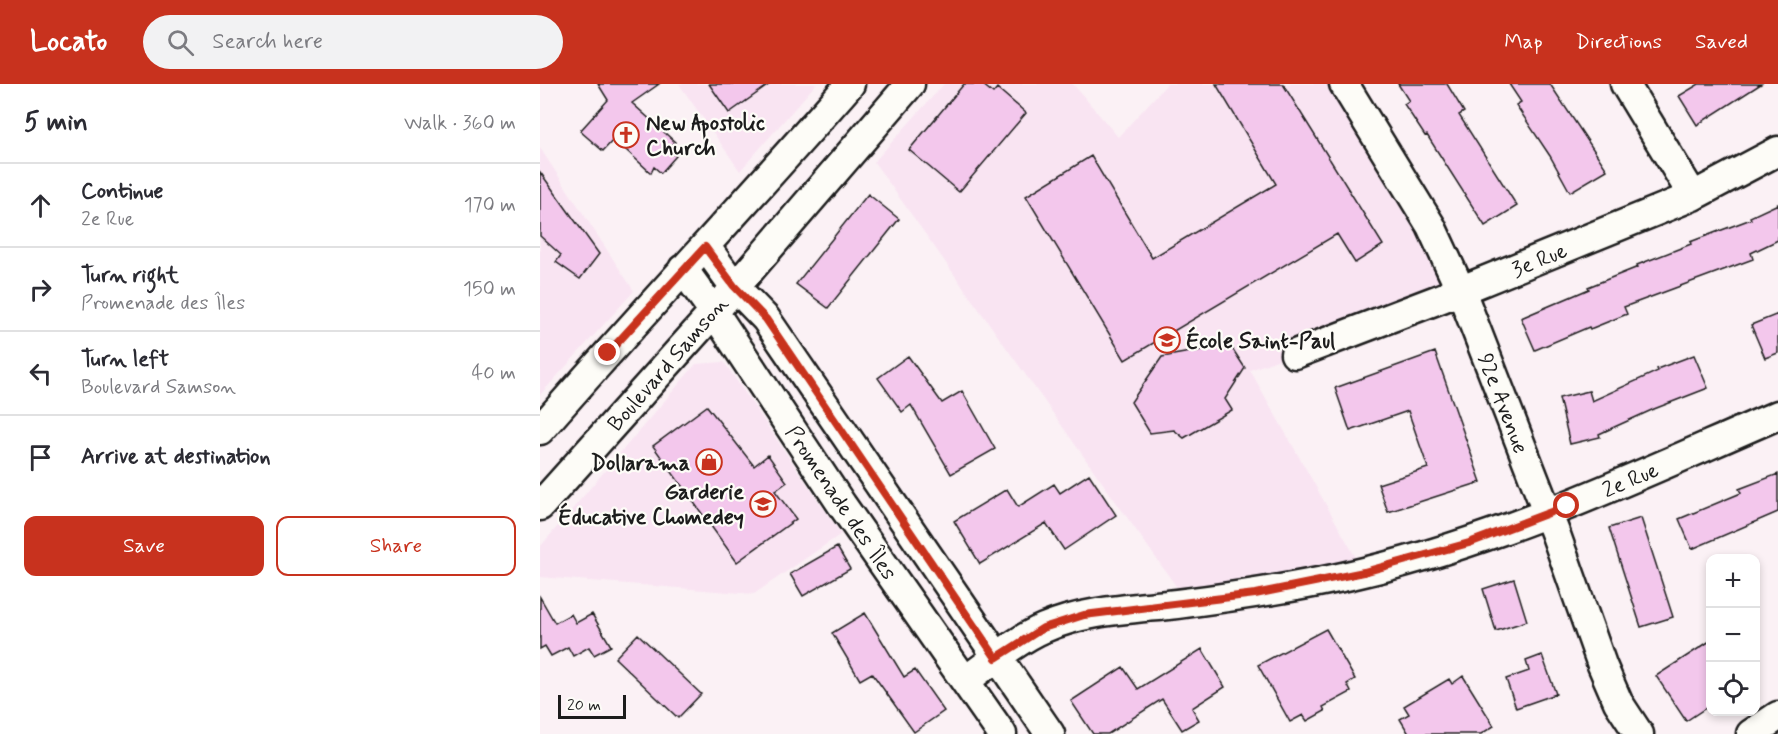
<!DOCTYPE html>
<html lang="en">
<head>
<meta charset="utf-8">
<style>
	body { margin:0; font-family:Mynerve,sans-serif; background:#f2f2f3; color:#2b2b33 }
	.controls { position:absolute; right:18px; bottom:18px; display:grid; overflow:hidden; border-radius:12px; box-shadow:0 3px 9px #0003 }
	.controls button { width:54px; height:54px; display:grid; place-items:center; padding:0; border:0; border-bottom:2px solid #e1e1e2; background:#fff; color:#2b2b33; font:30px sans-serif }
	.scale { position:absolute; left:18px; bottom:15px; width:68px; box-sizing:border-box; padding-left:6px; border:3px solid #1c1c1c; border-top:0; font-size:16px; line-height:21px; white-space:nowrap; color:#1c1c1c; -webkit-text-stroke:4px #fdfcf7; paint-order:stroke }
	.stop { position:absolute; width:18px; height:18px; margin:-14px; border:4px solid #c8321e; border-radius:50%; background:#fff }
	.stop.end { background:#c8321e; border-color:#fff; box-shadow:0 2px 6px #0008 }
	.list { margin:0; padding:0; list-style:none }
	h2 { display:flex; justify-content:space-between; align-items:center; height:78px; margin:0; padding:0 24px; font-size:26px }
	h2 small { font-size:20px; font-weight:400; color:#7c7c81 }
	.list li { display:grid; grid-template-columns:39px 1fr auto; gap:18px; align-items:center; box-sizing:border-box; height:84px; padding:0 24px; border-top:2px solid #e1e1e2 }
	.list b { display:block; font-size:22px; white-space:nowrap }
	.list p { margin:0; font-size:20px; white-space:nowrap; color:#7c7c81 }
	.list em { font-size:20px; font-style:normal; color:#7c7c81 }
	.actions { display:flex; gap:12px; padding:18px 24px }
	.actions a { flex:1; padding:14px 0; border:2px solid #c8321e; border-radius:12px; text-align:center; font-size:21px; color:#c8321e }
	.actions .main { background:#c8321e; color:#fff }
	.icon { flex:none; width:33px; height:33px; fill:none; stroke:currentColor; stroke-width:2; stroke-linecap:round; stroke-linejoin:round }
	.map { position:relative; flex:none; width:1238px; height:650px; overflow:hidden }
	header { display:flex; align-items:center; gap:36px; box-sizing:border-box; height:84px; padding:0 30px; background:#c8321e; color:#fff }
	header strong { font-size:28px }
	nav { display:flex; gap:33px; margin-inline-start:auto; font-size:21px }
	.search { width:420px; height:54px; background:#f2f2f3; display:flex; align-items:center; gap:15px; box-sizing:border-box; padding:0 21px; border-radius:33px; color:#7c7c81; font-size:22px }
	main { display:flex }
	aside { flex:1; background:#fff }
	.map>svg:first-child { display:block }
	.built { fill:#f9e4f2 }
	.building { fill:#f3c7ec; stroke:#1c1c1c; stroke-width:1.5 }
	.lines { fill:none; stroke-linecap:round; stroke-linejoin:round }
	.minor-casing { stroke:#1c1c1c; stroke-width:33 }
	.minor { stroke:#fdfcf7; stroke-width:28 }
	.route { stroke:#c8321e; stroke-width:8 }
	.labels { text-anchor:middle; stroke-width:4.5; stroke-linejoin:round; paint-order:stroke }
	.poi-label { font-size:22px; font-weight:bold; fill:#1c1c1c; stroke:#fdfcf7; text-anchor:start }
	.street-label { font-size:22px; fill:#1c1c1c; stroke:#fdfcf7 }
</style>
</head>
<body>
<header>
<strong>Locato</strong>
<div class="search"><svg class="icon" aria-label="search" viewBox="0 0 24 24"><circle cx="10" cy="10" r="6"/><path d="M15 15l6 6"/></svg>Search here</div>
<nav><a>Map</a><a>Directions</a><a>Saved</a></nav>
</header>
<main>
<aside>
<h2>5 min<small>Walk · 360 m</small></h2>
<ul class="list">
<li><svg class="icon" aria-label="ahead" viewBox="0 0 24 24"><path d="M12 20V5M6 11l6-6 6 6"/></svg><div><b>Continue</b><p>2e Rue</p></div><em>170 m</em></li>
<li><svg class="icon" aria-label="right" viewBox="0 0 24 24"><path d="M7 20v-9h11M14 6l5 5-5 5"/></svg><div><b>Turn right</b><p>Promenade des Îles</p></div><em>150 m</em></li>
<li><svg class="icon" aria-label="left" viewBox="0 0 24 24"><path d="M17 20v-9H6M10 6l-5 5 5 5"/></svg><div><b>Turn left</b><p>Boulevard Samson</p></div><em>40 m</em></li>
<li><svg class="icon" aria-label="arrive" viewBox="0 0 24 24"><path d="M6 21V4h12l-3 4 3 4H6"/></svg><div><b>Arrive at destination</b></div></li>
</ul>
<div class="actions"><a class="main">Save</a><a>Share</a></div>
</aside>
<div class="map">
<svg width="1238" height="650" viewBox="0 0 1238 650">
	<rect width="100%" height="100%" fill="#fbf1f5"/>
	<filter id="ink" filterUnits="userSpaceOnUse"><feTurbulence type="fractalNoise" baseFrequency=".0167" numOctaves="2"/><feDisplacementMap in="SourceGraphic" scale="12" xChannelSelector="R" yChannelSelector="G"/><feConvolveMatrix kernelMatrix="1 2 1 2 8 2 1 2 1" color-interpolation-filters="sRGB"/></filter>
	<g filter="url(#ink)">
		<path class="built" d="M 139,0 L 276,0 L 200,87 Z
			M 404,0 L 533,0 L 578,53 L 627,0 L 804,0 L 921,207 L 710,286 L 824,488 L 648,519 L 334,78 Z
			M 0,64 L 94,207 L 0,311 Z
			M 184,278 L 301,450 L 214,510 L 0,493 L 0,463 L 156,280 Z"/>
		<path class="building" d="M 58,0 L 119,0 L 92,19 L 135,58 L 129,65 L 136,72 L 121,89 L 114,83 L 111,89 L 74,55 L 63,67 L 40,47 L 68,16 Z
			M 169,0 L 230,0 L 189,29 Z
			M 424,0 L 442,0 L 453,9 L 457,4 L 486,29 L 419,108 L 369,66 Z
			M 676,0 L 743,0 L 843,161 L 815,179 L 797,150 L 585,276 L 486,112 L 551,72 L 612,174 L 736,100 Z
			M 858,0 L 907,0 L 924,28 L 919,31 L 977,122 L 945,142 L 887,51 L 885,52 L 864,20 L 869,17 Z
			M 969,0 L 1010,0 L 1067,86 L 1030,108 L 1010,72 L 976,21 L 981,18 Z
			M 1159,0 L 1221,0 L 1157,41 L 1139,12 Z
			M 0,88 L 59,170 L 40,195 L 16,178 L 21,171 L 0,152 Z
			M 328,110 L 359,135 L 288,224 L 256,200 Z
			M 1238,120 L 1238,156 L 1211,169 L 1213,175 L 1084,223 L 1087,230 L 1050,245 L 1049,243 L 995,266 L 981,234 L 1049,205 L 1048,203 L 1098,183 L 1097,181 L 1151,160 L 1150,158 L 1211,135 L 1210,133 Z
			M 1238,230 L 1238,269 L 1225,274 L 1211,241 Z
			M 690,261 L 705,284 L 685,315 L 692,326 L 644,354 L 634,346 L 610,349 L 591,318 L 622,273 Z
			M 895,268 L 941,398 L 848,428 L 838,400 L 888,384 L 868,327 L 810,347 L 795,304 Z
			M 1154,271 L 1168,304 L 1114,325 L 1059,350 L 1060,353 L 1030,360 L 1019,314 L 1049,307 L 1052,317 L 1118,287 L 1117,285 Z
			M 368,272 L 402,319 L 422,307 L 455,365 L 411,390 L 371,321 L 362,328 L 338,294 Z
			M 167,322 L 214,382 L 228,371 L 247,398 L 235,407 L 256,435 L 197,478 L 113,362 Z
			M 549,390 L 576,431 L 524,466 L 506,439 L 440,480 L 414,437 L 467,405 L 478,423 L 514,400 L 520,409 Z
			M 1238,390 L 1238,428 L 1152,465 L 1139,435 L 1201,409 L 1199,405 Z
			M 1101,434 L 1133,533 L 1101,543 L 1069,444 Z
			M 297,463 L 310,485 L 263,512 L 250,490 Z
			M 974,495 L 987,537 L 956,547 L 943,505 Z
			M 0,513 L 15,539 L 31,530 L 36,539 L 52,530 L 71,562 L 54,571 L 49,563 L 33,572 L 28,563 L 11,572 L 5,562 L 0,565 Z
			M 325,529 L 364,593 L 375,586 L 404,627 L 374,648 L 332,589 L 320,596 L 292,549 Z
			M 786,545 L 815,595 L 807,600 L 811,608 L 783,623 L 785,627 L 767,637 L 763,631 L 750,638 L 718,581 Z
			M 98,550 L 161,610 L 138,634 L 75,574 Z
			M 1170,557 L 1170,621 L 1146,637 L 1116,592 Z
			M 662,565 L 685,603 L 652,624 L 659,636 L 642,646 L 622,615 L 568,650 L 553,650 L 531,617 L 583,583 L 598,605 Z
			M 1002,571 L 1016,610 L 976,624 L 966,595 L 989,587 L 986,577 Z
			M 923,592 L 954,642 L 941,650 L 869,650 L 860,635 L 869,630 L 864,622 L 909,595 L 912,600 Z"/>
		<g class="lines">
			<g class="minor-casing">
				<path id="minor" d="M 804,0 L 891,142 L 921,207 L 1016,451 L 1062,581 L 1078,618 L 1099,650
					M 1085,0 L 1153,112
					M 166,163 L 194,202 L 226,235 L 510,650
					M 143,185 L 174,228 L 302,421 L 462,650
					M 755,270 L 902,214 L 1153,112 L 1238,67
					M 0,346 C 102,229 208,117 310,0
					M 0,422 L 174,228 L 370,0
					M 425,597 C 448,580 478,555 504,544 C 545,526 593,525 637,520 C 700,512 763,503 824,488 C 968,454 1103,389 1238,331
					M 1211,650 L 1238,632"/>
			</g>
			<use href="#minor" class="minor"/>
		</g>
	</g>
	<g class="lines" filter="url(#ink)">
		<path class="route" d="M 68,269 L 165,163 L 194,202 L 226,235 L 456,574 L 503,544 L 544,531 L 715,510 L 824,488 L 929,459 L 1027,422"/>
	</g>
	<defs>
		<g id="church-ring" transform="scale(1.35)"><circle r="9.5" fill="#fdfcf7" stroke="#c8321e" stroke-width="1.5"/><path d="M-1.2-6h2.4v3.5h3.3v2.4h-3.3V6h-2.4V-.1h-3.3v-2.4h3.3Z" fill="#c8321e"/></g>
		<g id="school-ring" transform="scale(1.35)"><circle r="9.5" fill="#fdfcf7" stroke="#c8321e" stroke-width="1.5"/><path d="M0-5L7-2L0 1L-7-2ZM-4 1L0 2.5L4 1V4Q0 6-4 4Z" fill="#c8321e"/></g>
		<g id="shop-ring" transform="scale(1.35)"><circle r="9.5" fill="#fdfcf7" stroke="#c8321e" stroke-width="1.5"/><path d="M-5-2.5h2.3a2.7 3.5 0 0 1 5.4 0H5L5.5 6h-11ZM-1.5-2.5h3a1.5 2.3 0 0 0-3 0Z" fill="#c8321e"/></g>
	</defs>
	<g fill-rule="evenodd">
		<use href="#church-ring" x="86" y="51"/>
		<use href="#school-ring" x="627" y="256"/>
		<use href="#shop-ring" x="169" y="378"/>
		<use href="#school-ring" x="223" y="420"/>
	</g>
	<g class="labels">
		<g class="poi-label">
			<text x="106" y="46">New Apostolic<tspan x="106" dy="25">Church</tspan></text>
			<text x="646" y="264">École Saint-Paul</text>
			<text x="150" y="386" text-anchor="end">Dollarama</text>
			<text x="204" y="415" text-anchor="end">Garderie<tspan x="204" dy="25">Éducative Chomedey</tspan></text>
		</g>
		<g class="street-label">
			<text transform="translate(999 175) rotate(-22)" y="8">3e Rue</text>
			<text transform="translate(127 279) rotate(-49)" y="8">Boulevard Samson</text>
			<text transform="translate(964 319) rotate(69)" y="8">92e Avenue</text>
			<text transform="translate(1090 395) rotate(-23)" y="8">2e Rue</text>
			<text transform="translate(302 418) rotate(56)" y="8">Promenade des Îles</text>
		</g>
	</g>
</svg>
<div class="controls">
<button>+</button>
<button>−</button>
<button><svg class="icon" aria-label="locate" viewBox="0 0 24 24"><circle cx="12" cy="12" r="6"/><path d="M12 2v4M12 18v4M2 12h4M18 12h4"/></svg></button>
</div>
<div class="scale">20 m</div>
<div class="stop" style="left:1027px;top:422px"></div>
<div class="stop end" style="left:68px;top:269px"></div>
</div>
</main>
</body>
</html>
